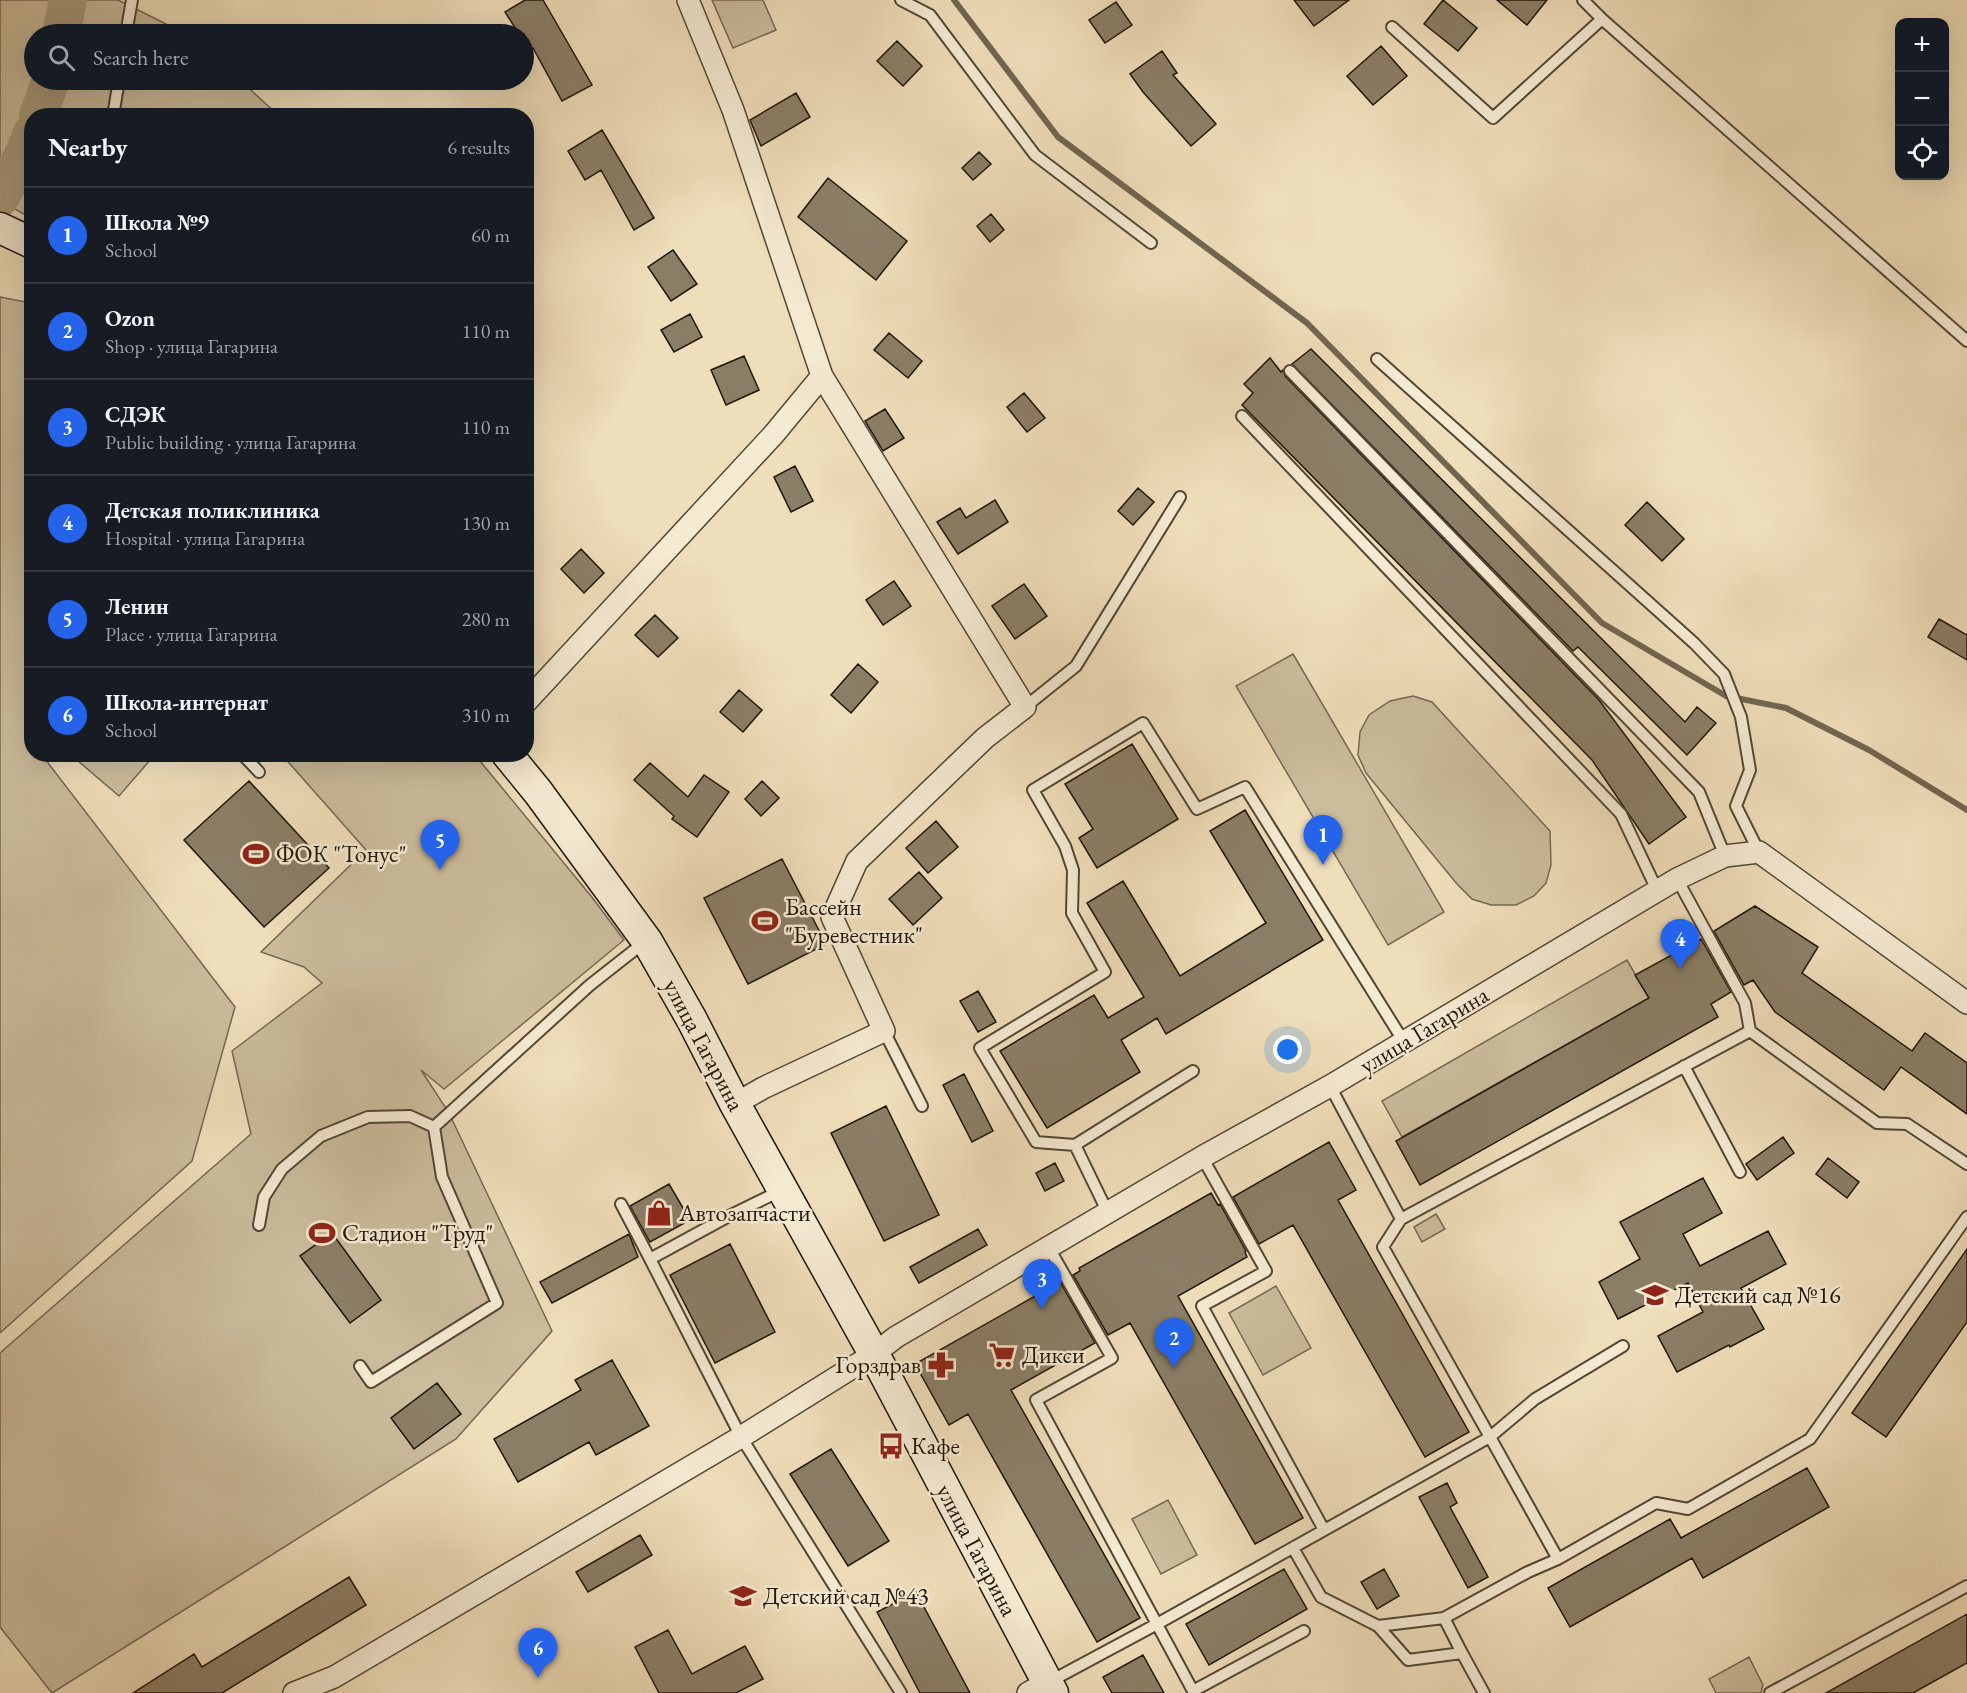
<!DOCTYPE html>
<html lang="en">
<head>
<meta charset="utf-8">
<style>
	body { margin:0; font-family:"EB Garamond",serif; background:#242831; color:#f1f3f6 }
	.controls { position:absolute; right:18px; top:18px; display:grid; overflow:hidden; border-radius:12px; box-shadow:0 6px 24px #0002 }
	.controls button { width:54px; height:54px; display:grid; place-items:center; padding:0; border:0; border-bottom:2px solid #363941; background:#171b24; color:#f1f3f6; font:30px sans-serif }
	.you { position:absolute; left:1288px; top:1050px; width:21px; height:21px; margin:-15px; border:4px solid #fff; border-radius:50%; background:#1a73e8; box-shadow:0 0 0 9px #1a73e833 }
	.badge { display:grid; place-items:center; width:39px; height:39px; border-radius:50%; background:#2563eb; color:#fff; font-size:20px; font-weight:700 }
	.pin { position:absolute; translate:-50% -50px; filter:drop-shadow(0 2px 3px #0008) }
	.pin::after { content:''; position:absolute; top:32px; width:21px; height:18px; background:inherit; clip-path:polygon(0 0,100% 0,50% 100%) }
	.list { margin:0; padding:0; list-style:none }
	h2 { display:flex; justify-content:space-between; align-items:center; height:78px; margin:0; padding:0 24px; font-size:26px }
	h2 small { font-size:20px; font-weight:400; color:#9ea1a6 }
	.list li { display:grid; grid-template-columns:39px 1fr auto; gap:18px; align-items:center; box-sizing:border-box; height:96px; padding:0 24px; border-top:2px solid #363941 }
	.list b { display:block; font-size:22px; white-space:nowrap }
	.list p { margin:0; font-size:20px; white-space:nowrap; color:#9ea1a6 }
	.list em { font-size:20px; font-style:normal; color:#9ea1a6 }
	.icon { flex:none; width:33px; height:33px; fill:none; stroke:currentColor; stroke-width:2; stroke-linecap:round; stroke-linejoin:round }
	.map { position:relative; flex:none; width:1967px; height:1693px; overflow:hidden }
	.search { position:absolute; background:#171b24; box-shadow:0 6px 24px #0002; left:24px; top:24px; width:510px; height:66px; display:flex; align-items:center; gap:15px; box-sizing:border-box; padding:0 21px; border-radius:33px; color:#9ea1a6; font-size:22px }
	.panel { position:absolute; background:#171b24; box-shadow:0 6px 24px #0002; left:24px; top:108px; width:510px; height:654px; border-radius:24px }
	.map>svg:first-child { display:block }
	.green { fill:#cbbc9c; stroke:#746853; stroke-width:1.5 }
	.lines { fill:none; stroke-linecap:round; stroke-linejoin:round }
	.stream { stroke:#716550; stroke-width:6 }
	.river { stroke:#a89a7e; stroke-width:38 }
	.building { fill:#8b7e66; stroke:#1e150a; stroke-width:1.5 }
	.lane-casing { stroke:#524736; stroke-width:14 }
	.street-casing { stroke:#524736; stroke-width:24 }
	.secondary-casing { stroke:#1e150a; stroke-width:33 }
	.lane { stroke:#f5ead2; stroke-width:10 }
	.street { stroke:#f5ead2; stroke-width:21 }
	.secondary { stroke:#f5ead2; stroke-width:30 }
	.labels { text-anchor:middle; stroke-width:5; stroke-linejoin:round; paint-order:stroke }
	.poi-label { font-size:24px; fill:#1e150a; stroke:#f5ead2; text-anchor:start }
	.street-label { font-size:24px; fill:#1e150a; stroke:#f5ead2 }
</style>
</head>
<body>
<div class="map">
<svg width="1967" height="1693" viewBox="0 0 1967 1693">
	<rect width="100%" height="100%" fill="#efdeba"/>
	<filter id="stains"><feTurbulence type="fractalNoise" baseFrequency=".00333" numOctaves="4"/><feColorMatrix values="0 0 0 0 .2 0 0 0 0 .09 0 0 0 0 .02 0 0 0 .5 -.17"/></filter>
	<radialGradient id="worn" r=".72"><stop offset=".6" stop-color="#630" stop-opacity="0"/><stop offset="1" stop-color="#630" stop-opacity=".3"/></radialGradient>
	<path class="green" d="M 0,0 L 118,0 L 186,34 L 34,34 L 34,80 L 240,80 L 278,115 L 32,116 L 31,218 L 0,201 Z
		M 712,0 L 763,0 L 776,30 L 733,48 Z
		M 0,297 L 31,303 L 32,736 L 30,738 L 31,741 L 32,754 L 42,755 L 235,1007 L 192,1161 L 0,1333 Z
		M 1293,654 L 1444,912 L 1388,945 L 1236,686 Z
		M 1413,696 L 1432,702 L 1550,831 L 1551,865 L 1546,883 L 1534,896 L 1516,905 L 1491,905 L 1472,899 L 1457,884 L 1366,773 L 1358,755 L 1360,732 L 1369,715 L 1390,701 Z
		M 71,755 L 146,755 L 151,759 L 119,796 Z
		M 282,755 L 475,755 L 591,896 L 624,940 L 444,1089 L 421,1070 L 449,1113 L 552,1331 L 456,1439 L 52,1693 L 0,1627 L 0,1353 L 251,1134 L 232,1051 L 322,983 L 304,967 L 261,952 L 366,850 Z
		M 1627,960 L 1649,998 L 1402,1137 L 1382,1101 Z
		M 1436,1214 L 1445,1229 L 1422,1242 L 1414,1227 Z
		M 1276,1286 L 1311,1348 L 1263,1375 L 1229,1313 Z
		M 1168,1500 L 1197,1555 L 1161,1574 L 1132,1519 Z
		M 1749,1657 L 1763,1685 L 1761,1693 L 1716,1693 L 1709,1679 Z"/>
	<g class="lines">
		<path class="stream" d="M 954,0 L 1058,137 L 1307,323 L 1602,623 L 1726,696 L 1786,708 L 1869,750 L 1967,810"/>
		<path class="river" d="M 61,34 L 68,0
			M 38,116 L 51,80
			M 0,198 L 24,153 L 32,133"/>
	</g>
	<path class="building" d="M 525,0 L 543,0 L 592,85 L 562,101 L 533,48 L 529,50 L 524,42 L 524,34 L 519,34 L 505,12 Z
		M 1294,0 L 1349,0 L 1314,26 Z
		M 1443,0 L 1477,28 L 1458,51 L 1424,24 Z
		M 1497,0 L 1547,0 L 1527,25 Z
		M 1116,2 L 1132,25 L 1105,43 L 1089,20 Z
		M 897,41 L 922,66 L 903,86 L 877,61 Z
		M 1381,46 L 1407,76 L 1373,105 L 1347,76 Z
		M 1162,51 L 1177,73 L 1173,75 L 1216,124 L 1191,146 L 1143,92 L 1130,74 Z
		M 796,93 L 810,117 L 761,146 L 750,120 Z
		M 602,130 L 654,218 L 634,230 L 601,170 L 585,180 L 568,151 Z
		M 979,152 L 991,164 L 973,180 L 962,168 Z
		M 828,178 L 907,241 L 876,280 L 798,217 Z
		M 991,214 L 1004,230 L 990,242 L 977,226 Z
		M 673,250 L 697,284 L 671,301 L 648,267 Z
		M 690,314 L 702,337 L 674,352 L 661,330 Z
		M 889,333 L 922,361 L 908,378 L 874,350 Z
		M 1311,349 L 1685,722 L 1697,707 L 1716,723 L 1687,755 L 1578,647 L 1573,651 L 1292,364 Z
		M 744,356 L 759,390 L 726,405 L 711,370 Z
		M 1270,358 L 1281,372 L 1283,370 L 1285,376 L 1599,700 L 1686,817 L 1649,844 L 1592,760 L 1242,405 L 1253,393 L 1244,384 Z
		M 1024,393 L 1045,418 L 1027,432 L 1007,407 Z
		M 885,409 L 904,438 L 883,451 L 865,421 Z
		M 795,466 L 813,501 L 791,512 L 774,477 Z
		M 1138,488 L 1154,502 L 1133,525 L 1118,511 Z
		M 995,500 L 1008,522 L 958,554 L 937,522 L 960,508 L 966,518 Z
		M 1647,502 L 1684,539 L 1662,561 L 1625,525 Z
		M 581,549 L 604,573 L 584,593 L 561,569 Z
		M 894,581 L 911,606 L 883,625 L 866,600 Z
		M 1024,584 L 1047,616 L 1015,639 L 992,606 Z
		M 655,615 L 678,638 L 658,657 L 635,635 Z
		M 1939,619 L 1967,635 L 1967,660 L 1928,637 Z
		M 858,664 L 878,682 L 851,713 L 831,695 Z
		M 739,690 L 762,710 L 743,732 L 720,712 Z
		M 1132,744 L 1178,819 L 1097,868 L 1079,838 L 1093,829 L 1065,784 Z
		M 650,763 L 688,797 L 704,775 L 729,792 L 697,837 L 672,819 L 674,816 L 634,780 Z
		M 249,781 L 329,868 L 264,927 L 184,840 Z
		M 762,781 L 779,798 L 761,816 L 745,799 Z
		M 1245,810 L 1323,940 L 1166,1034 L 1157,1018 L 1121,1040 L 1140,1072 L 1047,1128 L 1000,1051 L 1094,995 L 1108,1018 L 1144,997 L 1087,903 L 1123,881 L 1180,976 L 1266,923 L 1210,831 Z
		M 936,821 L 958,847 L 928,873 L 906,848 Z
		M 782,859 L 826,944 L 748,984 L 704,898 Z
		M 919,872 L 942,898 L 913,925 L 889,899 Z
		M 1755,906 L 1818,947 L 1802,973 L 1912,1051 L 1925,1033 L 1967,1063 L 1967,1114 L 1901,1067 L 1884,1090 L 1775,1012 L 1753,980 L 1744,985 L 1714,931 Z
		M 1701,939 L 1731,992 L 1711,1004 L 1718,1017 L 1420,1185 L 1396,1141 L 1649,998 L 1635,975 Z
		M 978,991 L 996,1022 L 978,1032 L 960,1001 Z
		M 964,1074 L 993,1131 L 972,1142 L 943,1085 Z
		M 886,1106 L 939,1215 L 884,1241 L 831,1133 Z
		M 1783,1137 L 1794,1153 L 1757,1180 L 1746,1164 Z
		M 1329,1142 L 1356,1190 L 1338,1200 L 1469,1432 L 1425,1457 L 1293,1225 L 1259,1244 L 1233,1197 Z
		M 1828,1158 L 1859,1182 L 1847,1198 L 1816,1174 Z
		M 1055,1163 L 1064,1181 L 1045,1191 L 1036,1173 Z
		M 1703,1178 L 1722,1213 L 1683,1234 L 1700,1266 L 1768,1231 L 1786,1264 L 1741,1288 L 1764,1329 L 1730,1347 L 1729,1345 L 1677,1372 L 1658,1336 L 1703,1312 L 1688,1283 L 1618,1319 L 1599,1282 L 1640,1259 L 1620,1222 Z
		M 669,1184 L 690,1220 L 650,1242 L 630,1206 Z
		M 1211,1193 L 1218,1205 L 1220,1204 L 1246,1251 L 1245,1252 L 1247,1257 L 1178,1296 L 1303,1518 L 1255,1544 L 1130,1323 L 1108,1335 L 1073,1275 L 1080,1271 L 1079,1268 Z
		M 978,1229 L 987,1245 L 919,1283 L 910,1267 Z
		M 332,1233 L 381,1300 L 350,1323 L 300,1256 Z
		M 629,1234 L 638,1257 L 552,1303 L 540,1282 Z
		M 730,1244 L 775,1332 L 715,1363 L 670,1275 Z
		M 1967,1249 L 1967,1322 L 1886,1437 L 1852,1413 Z
		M 1060,1282 L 1095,1343 L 1011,1390 L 1140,1618 L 1097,1642 L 968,1414 L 949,1425 L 915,1364 Z
		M 612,1360 L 649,1426 L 596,1455 L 589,1442 L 518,1482 L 494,1439 L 581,1390 L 575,1380 Z
		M 437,1383 L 461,1414 L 414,1449 L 391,1418 Z
		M 831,1449 L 889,1541 L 848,1566 L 790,1474 Z
		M 1807,1468 L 1829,1507 L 1703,1578 L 1692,1558 L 1570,1627 L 1548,1588 L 1670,1519 L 1681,1538 Z
		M 1447,1483 L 1457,1503 L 1450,1507 L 1488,1577 L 1468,1588 L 1419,1497 Z
		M 640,1535 L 652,1555 L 588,1592 L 576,1572 Z
		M 1284,1569 L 1307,1609 L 1209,1665 L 1186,1624 Z
		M 1384,1569 L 1399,1596 L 1377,1609 L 1361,1582 Z
		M 349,1577 L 366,1605 L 222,1693 L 133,1693 L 194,1654 L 202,1667 Z
		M 916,1592 L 970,1693 L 920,1693 L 891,1638 L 877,1612 Z
		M 1967,1614 L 1967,1663 L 1913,1693 L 1826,1693 Z
		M 668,1630 L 692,1674 L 745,1646 L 763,1679 L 736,1693 L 659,1693 L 635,1647 Z
		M 1143,1655 L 1164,1693 L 1112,1693 L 1103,1677 Z"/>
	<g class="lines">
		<g class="lane-casing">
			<path id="lane" d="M 901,0 L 930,15 L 1035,155 L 1151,243
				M 1583,0 L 1602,19 L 1967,341
				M 1392,27 L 1493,118 L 1602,19
				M 126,34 L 132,0
				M 113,116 L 119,80
				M 1377,359 L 1694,643 L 1724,674 L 1741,717 L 1750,770 L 1736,806 L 1759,852
				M 1290,371 L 1699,792 L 1725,856
				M 1242,416 L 1621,814 L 1657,890
				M 1025,707 L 1076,666 L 1180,497
				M 242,754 L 259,772
				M 1677,879 L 1745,1003 L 1750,1031 L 1877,1123 L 1907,1124 L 1967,1164
				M 884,1031 L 922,1106
				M 1684,1066 L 1740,1172
				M 1330,1086 L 1401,1219 L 1750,1031
				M 1075,1145 L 1036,1142 L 980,1048 L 1105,972 L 1072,913 L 1073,870 L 1065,846 L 1033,790 L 1143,723 L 1197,809 L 1245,787 L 1404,1042
				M 1202,1157 L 1266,1271 L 1202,1306 L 1324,1530
				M 782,1190 L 729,1216 L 650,1259 L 741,1437 L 901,1693
				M 621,1204 L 650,1259
				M 1108,1213 L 1075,1145 L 1193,1071
				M 259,1225 L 264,1197 L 282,1169 L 321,1136 L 368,1117 L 410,1116 L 434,1127
				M 1049,1248 L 1112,1358 L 1036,1400 L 1193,1691 L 1304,1631
				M 1623,1346 L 1535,1399 L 1490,1437 L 1558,1559 L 1656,1503 L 1688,1509 L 1810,1439 L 1967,1217
				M 360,1366 L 371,1382 L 497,1303 L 442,1177 L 434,1127 L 590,985 L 646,941
				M 1293,1548 L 1321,1597 L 1378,1626 L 1408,1660 L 1462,1653 L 1444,1618 L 1528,1572 L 1558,1559
				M 1378,1626 L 1444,1618
				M 1462,1653 L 1484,1693
				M 1049,1682 L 1157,1624 L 1490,1437 L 1383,1247 L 1401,1219
				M 1770,1693 L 1967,1586"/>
		</g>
		<g class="street-casing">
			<path id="street" d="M 526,702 L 774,434 L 822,376 L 733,110 L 688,0
				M 735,1104 L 763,1088 L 884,1031 L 832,917 L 857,861 L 985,738 L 1025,707 L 822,376
				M 294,1693 L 334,1677 L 741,1437 L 874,1354 L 896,1337 L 1202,1157 L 1330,1086 L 1677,879 L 1725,856 L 1759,852 L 1967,1003
				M 1028,1693 L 1048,1682"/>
		</g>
		<g class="secondary-casing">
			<path id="secondary" d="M 0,228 L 32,243
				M 507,754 L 538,792 L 647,941 L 692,1020 L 735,1104 L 874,1354 L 1053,1693"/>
		</g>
		<use href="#lane" class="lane"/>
		<use href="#street" class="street"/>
		<use href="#secondary" class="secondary"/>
	</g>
	<defs>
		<g id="stadium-bare" transform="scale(2.07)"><path d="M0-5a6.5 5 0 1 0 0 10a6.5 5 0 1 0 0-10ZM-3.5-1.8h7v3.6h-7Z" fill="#8f2418" stroke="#f5ead2" stroke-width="2.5" paint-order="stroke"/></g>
		<g id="shop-bare" transform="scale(2.07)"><path d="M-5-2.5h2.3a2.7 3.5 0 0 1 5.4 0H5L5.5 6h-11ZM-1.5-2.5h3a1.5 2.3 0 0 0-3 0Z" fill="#8f2418" stroke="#f5ead2" stroke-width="2.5" paint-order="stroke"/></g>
		<g id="school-bare" transform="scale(2.07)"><path d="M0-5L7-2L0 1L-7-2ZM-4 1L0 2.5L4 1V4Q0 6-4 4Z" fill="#8f2418" stroke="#f5ead2" stroke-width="2.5" paint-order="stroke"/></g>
		<g id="supermarket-bare" transform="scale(2.07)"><path d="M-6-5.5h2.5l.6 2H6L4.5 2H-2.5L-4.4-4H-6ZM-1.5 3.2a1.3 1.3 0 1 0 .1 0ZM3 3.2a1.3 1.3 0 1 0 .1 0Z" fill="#8f2418" stroke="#f5ead2" stroke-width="2.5" paint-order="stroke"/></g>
		<g id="pharmacy-bare" transform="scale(2.07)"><path d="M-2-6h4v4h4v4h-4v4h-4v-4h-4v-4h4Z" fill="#8f2418" stroke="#f5ead2" stroke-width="2.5" paint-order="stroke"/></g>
		<g id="bus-bare" transform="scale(2.07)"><path d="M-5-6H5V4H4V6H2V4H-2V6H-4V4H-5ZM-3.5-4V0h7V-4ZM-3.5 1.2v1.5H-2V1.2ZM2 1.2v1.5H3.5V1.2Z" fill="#8f2418" stroke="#f5ead2" stroke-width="2.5" paint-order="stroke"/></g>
	</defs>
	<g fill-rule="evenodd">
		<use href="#stadium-bare" x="256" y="854"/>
		<use href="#stadium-bare" x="765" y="921"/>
		<use href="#shop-bare" x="659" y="1213"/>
		<use href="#stadium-bare" x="322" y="1233"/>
		<use href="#school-bare" x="1655" y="1295"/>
		<use href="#supermarket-bare" x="1002" y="1355"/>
		<use href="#pharmacy-bare" x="941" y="1365"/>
		<use href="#bus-bare" x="891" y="1446"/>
		<use href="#school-bare" x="743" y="1596"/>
	</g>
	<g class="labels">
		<g class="poi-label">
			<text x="276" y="862">ФОК "Тонус"</text>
			<text x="785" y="915">Бассейн<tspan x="785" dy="28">"Буревестник"</tspan></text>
			<text x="679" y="1221">Автозапчасти</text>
			<text x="342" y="1241">Стадион "Труд"</text>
			<text x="1675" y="1303">Детский сад №16</text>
			<text x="1022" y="1363">Дикси</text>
			<text x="921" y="1373" text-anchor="end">Горздрав</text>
			<text x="911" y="1454">Кафе</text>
			<text x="763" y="1604">Детский сад №43</text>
		</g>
		<g class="street-label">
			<text transform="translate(1424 1030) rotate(-31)" y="8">улица Гагарина</text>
			<text transform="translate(704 1045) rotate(62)" y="8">улица Гагарина</text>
			<text transform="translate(977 1550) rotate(62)" y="8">улица Гагарина</text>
		</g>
	</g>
	<rect width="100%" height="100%" filter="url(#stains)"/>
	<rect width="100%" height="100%" fill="url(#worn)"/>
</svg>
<div class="controls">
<button>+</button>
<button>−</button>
<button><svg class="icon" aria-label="locate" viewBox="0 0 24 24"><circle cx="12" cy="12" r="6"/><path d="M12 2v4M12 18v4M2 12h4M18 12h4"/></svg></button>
</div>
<div class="you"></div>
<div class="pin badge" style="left:1323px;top:865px">1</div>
<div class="pin badge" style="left:1174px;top:1368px">2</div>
<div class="pin badge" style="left:1042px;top:1309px">3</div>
<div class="pin badge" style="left:1680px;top:969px">4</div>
<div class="pin badge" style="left:440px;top:870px">5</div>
<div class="pin badge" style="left:538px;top:1678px">6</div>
<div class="search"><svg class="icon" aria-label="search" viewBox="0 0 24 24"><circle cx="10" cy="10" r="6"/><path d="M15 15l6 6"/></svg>Search here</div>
<section class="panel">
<h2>Nearby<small>6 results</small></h2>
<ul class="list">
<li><span class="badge">1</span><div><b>Школа №9</b><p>School</p></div><em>60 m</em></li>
<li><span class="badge">2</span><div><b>Ozon</b><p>Shop · улица Гагарина</p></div><em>110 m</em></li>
<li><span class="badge">3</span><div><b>СДЭК</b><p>Public building · улица Гагарина</p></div><em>110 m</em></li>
<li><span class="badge">4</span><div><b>Детская поликлиника</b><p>Hospital · улица Гагарина</p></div><em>130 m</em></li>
<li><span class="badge">5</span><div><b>Ленин</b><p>Place · улица Гагарина</p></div><em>280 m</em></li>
<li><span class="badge">6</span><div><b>Школа-интернат</b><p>School</p></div><em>310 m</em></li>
</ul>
</section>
</div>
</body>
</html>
